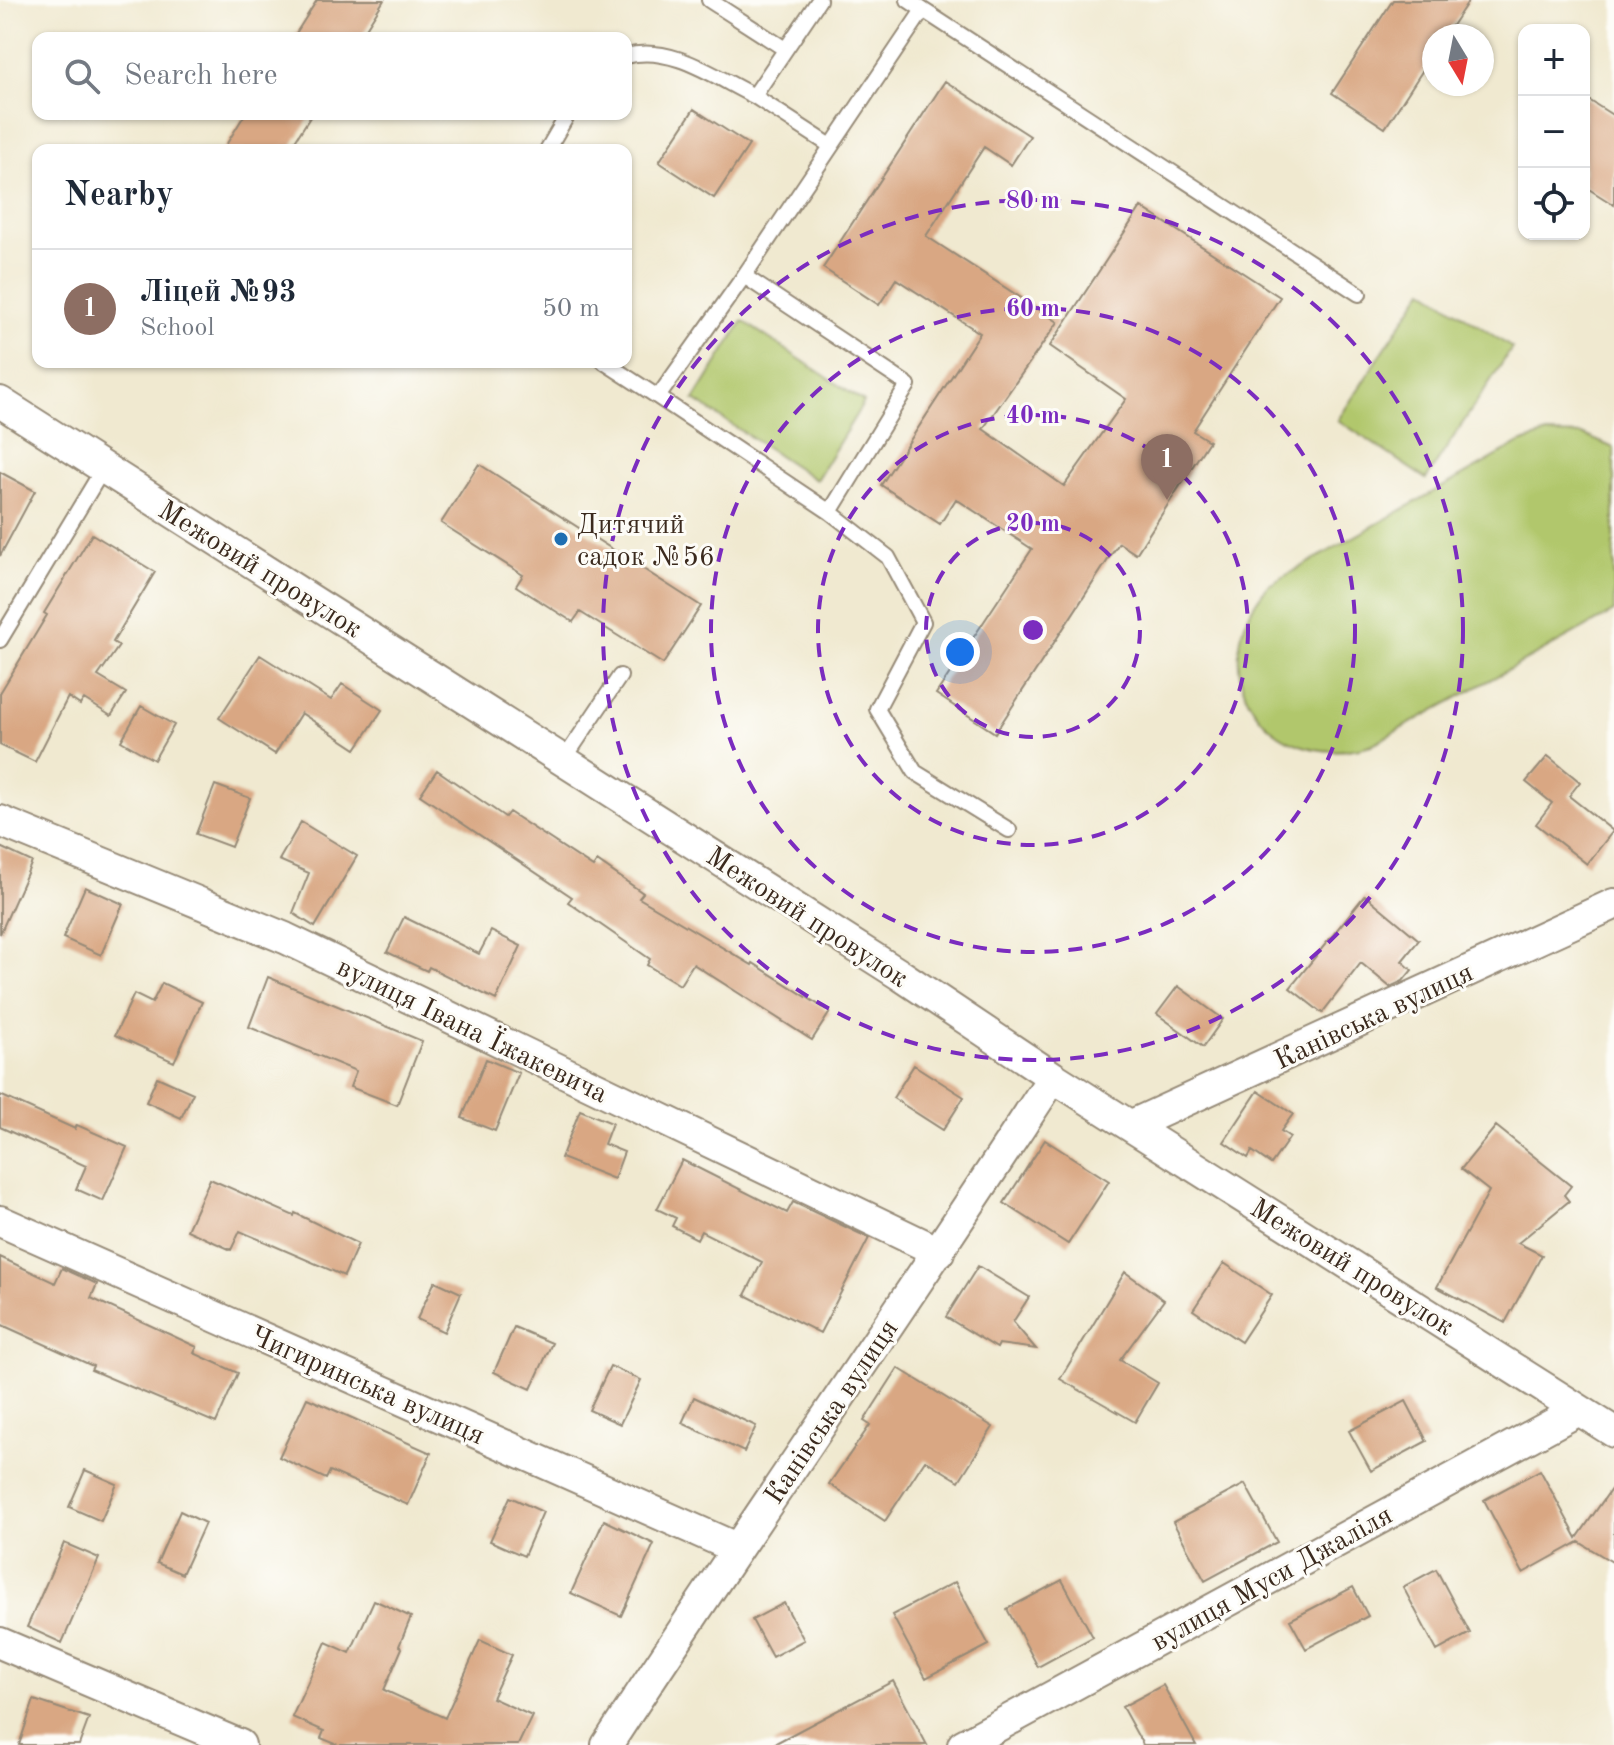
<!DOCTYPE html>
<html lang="en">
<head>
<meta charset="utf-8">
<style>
	body { margin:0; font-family:"Old Standard TT",serif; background:#f6f6f7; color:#1f2937 }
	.controls { position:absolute; right:24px; top:24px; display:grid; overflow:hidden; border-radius:16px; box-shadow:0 2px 6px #0004 }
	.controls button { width:72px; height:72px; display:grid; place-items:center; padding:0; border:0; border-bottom:2px solid #e0e1e3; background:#fff; color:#1f2937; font:40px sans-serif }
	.compass { position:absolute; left:1422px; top:24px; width:72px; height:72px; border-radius:50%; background:#fff; box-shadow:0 2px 6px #0004; rotate:170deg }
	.you { position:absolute; left:960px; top:652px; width:28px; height:28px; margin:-20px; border:6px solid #fff; border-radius:50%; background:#1a73e8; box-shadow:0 0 0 12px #1a73e833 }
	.badge { display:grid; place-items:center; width:52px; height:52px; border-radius:50%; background:#7c3aed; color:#fff; font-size:26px; font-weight:700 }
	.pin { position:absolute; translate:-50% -66px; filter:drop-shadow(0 2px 4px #0008) }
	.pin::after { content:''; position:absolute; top:42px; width:28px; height:24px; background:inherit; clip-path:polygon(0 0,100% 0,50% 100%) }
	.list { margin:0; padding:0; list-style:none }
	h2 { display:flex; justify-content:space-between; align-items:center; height:104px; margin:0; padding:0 32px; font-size:34px }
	h2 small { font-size:26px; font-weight:400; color:#747a83 }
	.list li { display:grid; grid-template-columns:52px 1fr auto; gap:24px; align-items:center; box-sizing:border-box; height:120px; padding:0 32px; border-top:2px solid #e0e1e3 }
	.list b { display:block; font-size:30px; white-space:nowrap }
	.list p { margin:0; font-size:26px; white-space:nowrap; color:#747a83 }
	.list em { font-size:26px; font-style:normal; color:#747a83 }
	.icon { flex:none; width:44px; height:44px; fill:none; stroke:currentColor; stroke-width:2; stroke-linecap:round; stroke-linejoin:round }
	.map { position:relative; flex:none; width:1614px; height:1745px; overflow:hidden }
	.search { position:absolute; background:#fff; box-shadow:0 2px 6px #0004; left:32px; top:32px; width:600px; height:88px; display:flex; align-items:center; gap:20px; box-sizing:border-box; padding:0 28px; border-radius:16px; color:#747a83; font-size:30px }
	.panel { position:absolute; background:#fff; box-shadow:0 2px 6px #0004; left:32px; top:144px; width:600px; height:224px; border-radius:16px }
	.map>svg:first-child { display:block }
	.green { fill:#b1c76c; stroke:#767845; stroke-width:2 }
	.building { fill:#d9a783 }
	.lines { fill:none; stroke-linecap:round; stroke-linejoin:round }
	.lane-casing { stroke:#968a77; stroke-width:18 }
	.street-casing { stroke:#968a77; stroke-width:34 }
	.lane { stroke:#fff; stroke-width:14 }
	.street { stroke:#fff; stroke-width:30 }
	.ring { fill:none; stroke:#7b2cbf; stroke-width:4; stroke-dasharray:14 10 }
	.poi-dot { fill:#1f6fb2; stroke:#fdfcf7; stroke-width:3 }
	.labels { text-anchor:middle; stroke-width:6; stroke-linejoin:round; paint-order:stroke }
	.poi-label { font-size:28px; fill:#3b2a1e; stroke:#fdfcf7; text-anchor:start }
	.street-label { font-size:28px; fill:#3b2a1e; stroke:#fdfcf7 }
	.centre { fill:#7b2cbf; stroke:#fdfcf7; stroke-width:4 }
	.ring-label { font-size:24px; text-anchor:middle; font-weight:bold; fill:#7b2cbf; stroke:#fdfcf7; stroke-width:6; stroke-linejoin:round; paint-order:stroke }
</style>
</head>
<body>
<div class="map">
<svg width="1614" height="1745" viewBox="0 0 1614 1745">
	<rect width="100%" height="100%" fill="#fdfcf7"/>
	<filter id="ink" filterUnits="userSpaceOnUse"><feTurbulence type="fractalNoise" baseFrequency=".0125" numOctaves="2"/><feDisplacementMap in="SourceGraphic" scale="16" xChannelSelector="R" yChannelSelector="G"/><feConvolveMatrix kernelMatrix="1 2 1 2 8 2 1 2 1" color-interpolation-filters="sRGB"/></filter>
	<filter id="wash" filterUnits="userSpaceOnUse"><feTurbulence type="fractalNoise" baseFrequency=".006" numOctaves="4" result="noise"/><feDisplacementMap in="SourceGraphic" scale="32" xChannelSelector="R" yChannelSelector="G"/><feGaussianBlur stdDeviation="1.8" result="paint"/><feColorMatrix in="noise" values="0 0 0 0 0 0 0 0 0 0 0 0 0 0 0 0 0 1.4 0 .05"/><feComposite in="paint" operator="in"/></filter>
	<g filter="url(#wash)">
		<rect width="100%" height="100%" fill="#f0e9d0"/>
		<path class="green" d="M 1424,289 L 1512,348 L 1426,479 L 1338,420 Z
			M 743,321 L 864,402 L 816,480 L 694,400 Z
			M 1547,434 L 1584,435 L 1614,448 L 1614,612 L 1371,745 C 1265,777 1196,667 1269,585 L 1520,443 Z"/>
		<g id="blocks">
			<path class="building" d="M 317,0 L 384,0 L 360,38 L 293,38 Z
				M 1393,0 L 1469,0 L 1445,36 L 1434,36 L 1434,53 L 1385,128 L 1332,93 Z
				M 945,81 L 1030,136 L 1011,165 L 984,147 L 926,236 L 1058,322 L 983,429 L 1064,486 L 1126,399 L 1050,346 L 1141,207 L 1280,297 L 1193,431 L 1209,441 L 1136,554 L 1119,543 L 995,733 L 936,694 L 1032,549 L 956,499 L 940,524 L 881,485 L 980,333 L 896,279 L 879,305 L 823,268 Z
				M 1584,97 L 1614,116 L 1614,205 L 1584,186 Z
				M 694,109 L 749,145 L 714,198 L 659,162 Z
				M 245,114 L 312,114 L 289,150 L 223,150 Z
				M 479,464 L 701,606 L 663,664 L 580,612 L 573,622 L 516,586 L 523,575 L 441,523 Z
				M 0,472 L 35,491 L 0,556 Z
				M 92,534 L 155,572 L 113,642 L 119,646 L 98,676 L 126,693 L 111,716 L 84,699 L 80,705 L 68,697 L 35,762 L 0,745 L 0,693 L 47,615 L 44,613 Z
				M 260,655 L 331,700 L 342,684 L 382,710 L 356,749 L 301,713 L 275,754 L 219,718 Z
				M 141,706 L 174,725 L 154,760 L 121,741 Z
				M 1548,756 L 1580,782 L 1569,796 L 1613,831 L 1587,864 L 1536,824 L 1552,803 L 1526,782 Z
				M 437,770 L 505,817 L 509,812 L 593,867 L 597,861 L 643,893 L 639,898 L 752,965 L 753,963 L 830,1012 L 812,1040 L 693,964 L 680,985 L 647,965 L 650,959 L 568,902 L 572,897 L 420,795 Z
				M 215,785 L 250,798 L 231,847 L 196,834 Z
				M 301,822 L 357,856 L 315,927 L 293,913 L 309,873 L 279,860 Z
				M 0,847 L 32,862 L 0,934 Z
				M 85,887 L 123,904 L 101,955 L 63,938 Z
				M 1365,895 L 1419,940 L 1402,961 L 1412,970 L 1403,981 L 1390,987 L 1361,963 L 1322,1013 L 1290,988 Z
				M 404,917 L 479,954 L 491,931 L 521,946 L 496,1000 L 429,967 L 427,971 L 387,952 Z
				M 268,977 L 422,1041 L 397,1105 L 350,1087 L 356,1071 L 249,1027 Z
				M 162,983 L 202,1002 L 174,1062 L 115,1035 L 134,994 L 152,1003 Z
				M 1178,986 L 1223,1019 L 1203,1047 L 1157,1014 Z
				M 486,1059 L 519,1073 L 495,1131 L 462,1118 Z
				M 914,1065 L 964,1097 L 943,1130 L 893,1098 Z
				M 157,1077 L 193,1093 L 181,1118 L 146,1102 Z
				M 1258,1091 L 1293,1114 L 1281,1131 L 1290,1137 L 1271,1164 L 1252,1151 L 1248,1158 L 1224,1142 Z
				M 0,1095 L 75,1129 L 77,1125 L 127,1147 L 103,1201 L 76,1189 L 86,1166 L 0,1127 Z
				M 580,1110 L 612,1123 L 604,1144 L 624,1152 L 614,1179 L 561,1158 Z
				M 1496,1126 L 1571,1186 L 1564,1195 L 1569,1201 L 1518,1243 L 1542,1255 L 1505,1323 L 1437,1287 L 1489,1191 L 1461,1169 Z
				M 1045,1140 L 1109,1181 L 1068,1244 L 1004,1203 Z
				M 682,1160 L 787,1213 L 793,1202 L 869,1238 L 820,1333 L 745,1295 L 762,1262 L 701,1231 L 697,1239 L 672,1226 L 676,1218 L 657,1209 Z
				M 210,1179 L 294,1216 L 295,1213 L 358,1244 L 344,1276 L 240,1231 L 231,1250 L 187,1230 Z
				M 0,1257 L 55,1283 L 62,1268 L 97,1284 L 91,1298 L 197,1347 L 194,1353 L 238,1373 L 216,1423 L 91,1370 L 93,1366 L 0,1324 Z
				M 1224,1263 L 1272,1295 L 1241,1342 L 1193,1310 Z
				M 978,1266 L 1029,1297 L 1013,1322 L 1036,1349 L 999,1344 L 997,1348 L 946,1317 Z
				M 1125,1272 L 1164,1300 L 1120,1360 L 1158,1383 L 1135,1422 L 1060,1379 Z
				M 435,1281 L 461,1293 L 444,1332 L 417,1319 Z
				M 514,1327 L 552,1343 L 531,1389 L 494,1372 Z
				M 610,1366 L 641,1380 L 620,1424 L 589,1410 Z
				M 898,1368 L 993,1427 L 959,1481 L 925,1460 L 885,1521 L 829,1484 L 870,1425 L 864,1421 Z
				M 694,1397 L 756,1426 L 744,1452 L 682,1423 Z
				M 307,1398 L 431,1453 L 408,1505 L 330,1471 L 326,1479 L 279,1457 Z
				M 1406,1401 L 1427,1441 L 1371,1471 L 1349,1431 Z
				M 85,1470 L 117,1484 L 101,1521 L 69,1507 Z
				M 1540,1470 L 1577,1538 L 1614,1485 L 1614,1563 L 1579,1542 L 1523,1573 L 1484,1500 Z
				M 1245,1484 L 1277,1542 L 1205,1581 L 1173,1522 Z
				M 510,1497 L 543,1512 L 524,1556 L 490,1541 Z
				M 180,1511 L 205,1523 L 182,1574 L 157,1563 Z
				M 604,1520 L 654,1544 L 621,1616 L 571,1593 Z
				M 64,1543 L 99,1558 L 62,1643 L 27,1627 Z
				M 1436,1569 L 1470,1633 L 1437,1651 L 1403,1587 Z
				M 1062,1580 L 1093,1637 L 1038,1667 L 1007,1609 Z
				M 955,1582 L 989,1645 L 926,1678 L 892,1615 Z
				M 1353,1587 L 1368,1616 L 1306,1649 L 1290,1620 Z
				M 374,1600 L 411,1617 L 399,1646 L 402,1648 L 384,1690 L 445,1718 L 480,1640 L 512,1655 L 492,1698 L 532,1716 L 518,1745 L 338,1745 L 321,1738 L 324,1731 L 292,1717 L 326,1642 L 350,1653 Z
				M 784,1603 L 804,1640 L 772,1657 L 752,1620 Z
				M 893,1681 L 927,1745 L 772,1745 Z
				M 1163,1685 L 1196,1745 L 1143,1745 L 1122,1707 Z
				M 34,1700 L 89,1718 L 79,1745 L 19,1745 Z"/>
		</g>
	</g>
	<g filter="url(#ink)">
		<use href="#blocks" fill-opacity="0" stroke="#968a77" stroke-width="2"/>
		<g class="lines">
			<g class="lane-casing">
				<path id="lane" d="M 709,0 L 785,49
					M 819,0 L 754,96 L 831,146
					M 908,0 L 923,10
					M 626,56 C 671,44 715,77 754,96
					M 547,150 L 568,114
					M 744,276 L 658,397 L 830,512
					M 604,362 L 658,397
					M 0,640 L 103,469
					M 563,761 L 620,676
					M 1009,830 L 915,772 L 877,709 L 923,622 L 888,557 L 830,512 L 908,385 L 744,276 L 923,10 L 1359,294"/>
			</g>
			<g class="street-casing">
				<path id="street" d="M 0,402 L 902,976 L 1053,1077 L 1614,1432
					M 0,821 L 285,938 L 939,1252
					M 1132,1125 L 1614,904
					M 0,1221 L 736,1548
					M 0,1643 L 240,1745
					M 607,1745 C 753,1521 907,1302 1053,1077
					M 963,1745 L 1579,1410"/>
			</g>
			<use href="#lane" class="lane"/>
			<use href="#street" class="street"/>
		</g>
	</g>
	<g class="ring">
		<circle cx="1033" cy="630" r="107"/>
		<circle cx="1033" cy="630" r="215"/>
		<circle cx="1033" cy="630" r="322"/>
		<circle cx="1033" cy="630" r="430"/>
	</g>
	<circle class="poi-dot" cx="561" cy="539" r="8"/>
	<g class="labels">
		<g class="poi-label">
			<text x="577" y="533">Дитячий<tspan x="577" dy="32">садок №56</tspan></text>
		</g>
		<g class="street-label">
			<text transform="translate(261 568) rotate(32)" y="10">Межовий провулок</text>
			<text transform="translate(808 916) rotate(33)" y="10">Межовий провулок</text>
			<text transform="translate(1373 1015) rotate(-25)" y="10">Канівська вулиця</text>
			<text transform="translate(473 1029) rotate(26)" y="10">вулиця Івана Їжакевича</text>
			<text transform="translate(1353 1266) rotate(32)" y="10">Межовий провулок</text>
			<text transform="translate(368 1384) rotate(24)" y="10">Чигиринська вулиця</text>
			<text transform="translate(830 1411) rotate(-56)" y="10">Канівська вулиця</text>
			<text transform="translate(1271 1577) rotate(-29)" y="10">вулиця Муси Джаліля</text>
		</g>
	</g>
	<circle cx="1033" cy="630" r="12" class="centre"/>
	<g class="ring-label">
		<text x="1033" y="208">80 m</text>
		<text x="1033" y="316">60 m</text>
		<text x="1033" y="423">40 m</text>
		<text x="1033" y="531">20 m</text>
	</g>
</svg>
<div class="controls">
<button>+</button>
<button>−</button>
<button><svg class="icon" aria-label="locate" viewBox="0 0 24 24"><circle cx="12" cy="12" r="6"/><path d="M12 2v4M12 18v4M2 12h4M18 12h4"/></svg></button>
</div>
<svg class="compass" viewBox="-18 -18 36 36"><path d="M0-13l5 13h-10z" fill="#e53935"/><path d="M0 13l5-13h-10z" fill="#747a83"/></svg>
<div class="you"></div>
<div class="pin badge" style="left:1167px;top:500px;background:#8d6e63">1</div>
<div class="search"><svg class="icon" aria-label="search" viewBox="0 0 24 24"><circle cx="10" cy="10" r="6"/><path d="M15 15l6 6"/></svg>Search here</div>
<section class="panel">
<h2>Nearby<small></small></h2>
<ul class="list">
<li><span class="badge" style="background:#8d6e63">1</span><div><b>Ліцей №93</b><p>School</p></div><em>50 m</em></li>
</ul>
</section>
</div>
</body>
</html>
